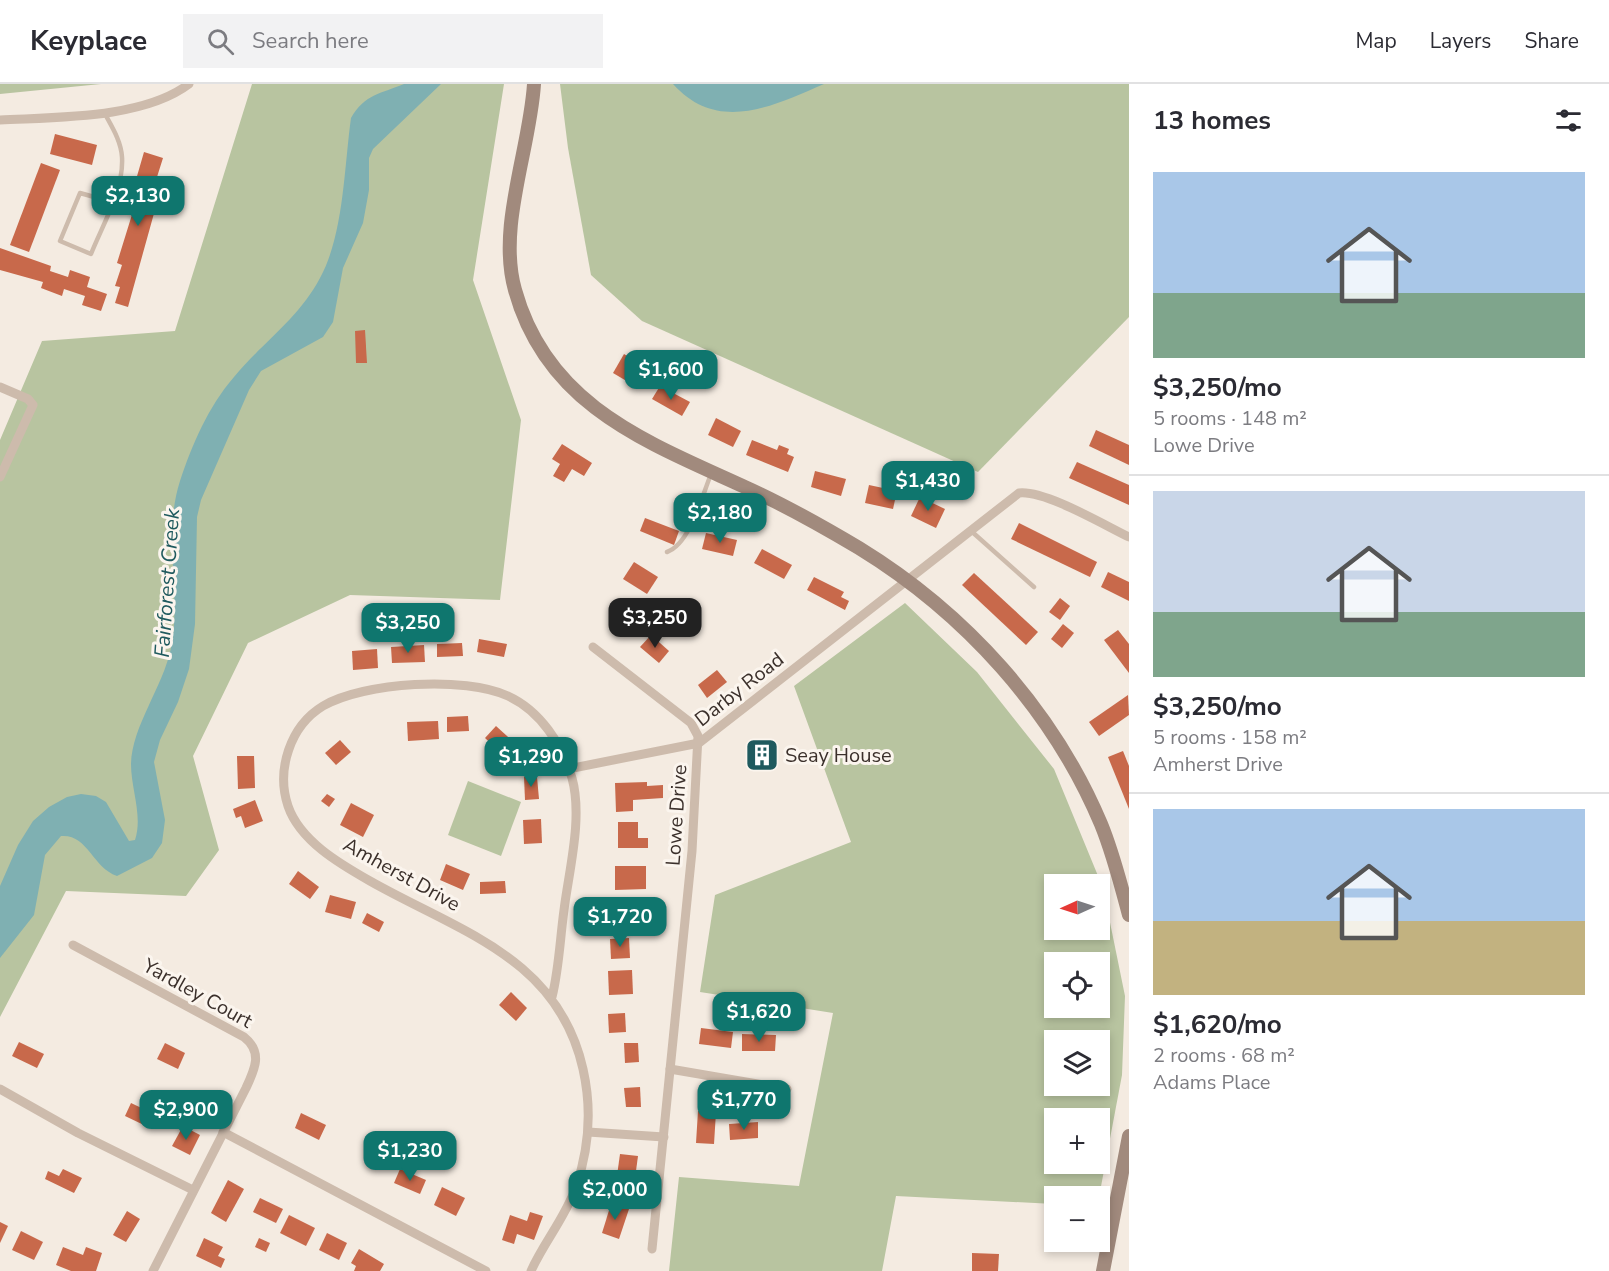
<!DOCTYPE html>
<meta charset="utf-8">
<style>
:root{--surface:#fff;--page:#f2f2f3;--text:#2b2b33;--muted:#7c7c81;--line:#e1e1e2;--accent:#0f766e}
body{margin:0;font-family:"Nunito Sans",sans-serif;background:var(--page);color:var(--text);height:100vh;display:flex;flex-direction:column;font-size:22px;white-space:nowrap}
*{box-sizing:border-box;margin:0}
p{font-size:20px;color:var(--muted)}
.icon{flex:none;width:33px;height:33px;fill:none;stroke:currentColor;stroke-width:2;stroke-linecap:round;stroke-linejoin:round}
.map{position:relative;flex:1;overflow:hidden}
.drawer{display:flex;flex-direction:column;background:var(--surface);width:480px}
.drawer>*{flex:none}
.needle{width:39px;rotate:267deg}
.buttons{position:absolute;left:1044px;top:790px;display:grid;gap:12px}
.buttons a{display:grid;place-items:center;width:66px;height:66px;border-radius:0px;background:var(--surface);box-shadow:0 3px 9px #0003;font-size:30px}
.price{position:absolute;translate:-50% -51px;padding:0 14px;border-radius:12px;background:var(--accent);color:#fff;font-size:20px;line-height:39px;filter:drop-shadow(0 2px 3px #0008)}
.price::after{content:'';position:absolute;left:50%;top:36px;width:18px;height:14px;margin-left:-9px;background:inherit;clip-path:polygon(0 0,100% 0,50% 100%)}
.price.current{background:#222;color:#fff}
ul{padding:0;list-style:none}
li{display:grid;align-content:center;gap:12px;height:318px;padding:0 24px}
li+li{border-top:2px solid var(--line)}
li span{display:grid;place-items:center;height:186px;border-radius:0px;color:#555}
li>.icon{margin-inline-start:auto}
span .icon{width:108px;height:108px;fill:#fffc;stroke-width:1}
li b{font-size:26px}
h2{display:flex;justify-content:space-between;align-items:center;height:72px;padding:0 24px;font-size:26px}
header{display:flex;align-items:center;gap:36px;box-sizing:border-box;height:84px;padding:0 30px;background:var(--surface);border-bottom:2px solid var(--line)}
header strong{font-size:28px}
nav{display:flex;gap:33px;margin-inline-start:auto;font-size:21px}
.search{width:420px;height:54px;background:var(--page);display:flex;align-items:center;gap:15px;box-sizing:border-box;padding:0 21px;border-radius:0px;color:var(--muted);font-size:22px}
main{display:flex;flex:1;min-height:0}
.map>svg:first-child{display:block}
.green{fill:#b8c4a0;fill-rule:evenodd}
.water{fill:#7fb0b2}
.building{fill:#c8694b}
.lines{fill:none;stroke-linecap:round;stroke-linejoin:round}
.lane{stroke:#cdbbac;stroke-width:4.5}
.street{stroke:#cdbbac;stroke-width:9}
.secondary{stroke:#a18a7d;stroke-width:14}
.labels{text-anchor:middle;stroke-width:6;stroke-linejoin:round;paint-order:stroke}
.street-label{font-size:20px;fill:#3b302b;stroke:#fbf5ee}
.poi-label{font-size:20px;fill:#3b302b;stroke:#fbf5ee;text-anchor:start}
.water-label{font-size:21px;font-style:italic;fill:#1f5a5e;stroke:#fbf5ee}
</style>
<header>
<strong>Keyplace</strong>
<div class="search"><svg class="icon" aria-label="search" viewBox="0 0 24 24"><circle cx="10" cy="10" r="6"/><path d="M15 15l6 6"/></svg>Search here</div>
<nav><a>Map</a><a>Layers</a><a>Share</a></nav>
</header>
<main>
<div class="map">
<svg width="1129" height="1187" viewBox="0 0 1129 1187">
<rect width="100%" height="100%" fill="#f4ebe1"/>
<g class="green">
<path d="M0 0H101L0 10Z"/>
<path d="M252 0H504L473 196 521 336 500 516 350 511 248 559 193 672 219 766 186 812 66 807 0 933V356L42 257 175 247Z"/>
<path d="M560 0H1129V233L978 388 642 237 591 191 568 64Z"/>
<path d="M905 519 977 588 1054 685 1103 804 1125 912 1122 991 1099 1113H1054V1120L896 1112 882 1187H669L679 1093 799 1102 833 929 700 908 715 811 851 758 794 602ZM1054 801H1100V846H1054ZM1054 879H1100V924H1054ZM1054 957H1100V1002H1054ZM1054 1035H1100V1080H1054Z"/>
<path d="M468 697 521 718 501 772 448 751Z"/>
</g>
<g class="water">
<path d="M404 0H441L373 65 369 74V106L363 139 343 184 333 238 323 253 261 287 249 306 201 416 197 433 195 540 189 585 178 618 160 656 154 678 165 736 162 759 152 774 117 792C92 783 88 750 61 752L45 771 34 831 0 874V802L18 761 33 737 49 723 67 713 81 710 96 712 106 718 129 757 135 756C143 732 131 705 131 680 132 642 163 603 171 564 182 509 162 453 180 397 192 361 208 323 234 293 262 259 299 234 320 194 344 150 344 84 351 34 365 10 380 10 404 0Z"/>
<path d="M673 0H824C773 22 718 50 673 0Z"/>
</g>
<g class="building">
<path d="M55 50 97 61 92 81 50 70Z"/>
<path d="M144 68 163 74 151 112 158 115 128 223 115 219 120 203 115 202 122 181 117 179 139 108 133 106Z"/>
<path d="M41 79 60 86 29 168 10 161Z"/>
<path d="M0 164 51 182 50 187 68 193 70 186 90 193 87 203 107 210 101 227 82 221 85 212 64 205 62 212 41 204 43 198 0 186Z"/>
<path d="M365 246 367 279H356L355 247Z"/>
<path d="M624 270 646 284 635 302 613 289Z"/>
<path d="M660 302 690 318 682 332 652 315Z"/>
<path d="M716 334 741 347 733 363 708 351Z"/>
<path d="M1096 346 1129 361V381L1089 362Z"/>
<path d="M752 356 777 366 779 361 789 365 787 370 794 373 788 388 746 371Z"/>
<path d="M562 360 592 379 584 392 572 385 564 398 553 392 560 380 552 375Z"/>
<path d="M1077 378 1129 401V421L1069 394Z"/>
<path d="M815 387 846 395 841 412 811 403Z"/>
<path d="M869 401 897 407 893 425 865 419Z"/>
<path d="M920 413 945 425 936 444 911 432Z"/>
<path d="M645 434 679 447 674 461 640 447Z"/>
<path d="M1019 439 1097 478 1090 493 1011 455Z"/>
<path d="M706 449 737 456 733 472 702 465Z"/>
<path d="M762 465 792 481 784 495 754 479Z"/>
<path d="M634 478 658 493 647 510 623 495Z"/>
<path d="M1108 488 1129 498V517L1101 503Z"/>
<path d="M974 489 1038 548 1026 561 962 501Z"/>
<path d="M814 493 844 508 841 513 849 517 845 526 807 506Z"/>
<path d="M1060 514 1070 522 1060 536 1049 528Z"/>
<path d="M1063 540 1074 549 1062 564 1051 555Z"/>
<path d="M1118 546 1129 560V589L1104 556Z"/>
<path d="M651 551 669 567 659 579 640 563Z"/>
<path d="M479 555 507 560 504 573 477 568Z"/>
<path d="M462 559 463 572 437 573V560Z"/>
<path d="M424 561 425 578 392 579 391 563Z"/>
<path d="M377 565 378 584 353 586 352 567Z"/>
<path d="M717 586 727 598 707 614 698 601Z"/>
<path d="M1128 611 1129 631 1099 652 1089 638Z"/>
<path d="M468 632 469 647 447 648V633Z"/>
<path d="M438 637 439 655 408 657 407 638Z"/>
<path d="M496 642 520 664 509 676 485 654Z"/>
<path d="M340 656 351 668 336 681 325 669Z"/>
<path d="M773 664V677L752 678 751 665Z"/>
<path d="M1123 667 1129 682V725L1108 673Z"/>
<path d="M237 672H254L255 704 238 705Z"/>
<path d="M524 693H537L539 715 525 716Z"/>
<path d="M647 698V702L663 701V714L633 716V727L616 728 615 699Z"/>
<path d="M327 710 335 715 329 723 321 717Z"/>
<path d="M255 716 263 737 245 744 241 732 236 734 233 725Z"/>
<path d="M351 719 374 731 363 753 340 741Z"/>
<path d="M541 735 542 759 524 760 523 736Z"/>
<path d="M618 738H638V754H648V764H618Z"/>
<path d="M446 780 470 790 463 806 440 796Z"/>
<path d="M615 782H646V805L615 806Z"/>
<path d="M298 787 319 803 310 815 289 800Z"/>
<path d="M505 797 506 809 480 810V798Z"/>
<path d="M330 811 356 818 351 835 325 828Z"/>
<path d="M367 829 384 838 379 848 362 839Z"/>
<path d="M629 854 630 874 611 875 610 855Z"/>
<path d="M632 886 633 910 609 911 608 887Z"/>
<path d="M511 908 527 924 516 937 499 921Z"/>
<path d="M625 929 626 948 609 949 608 930Z"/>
<path d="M701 944 733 948 731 964 699 960Z"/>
<path d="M742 950 776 951 775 967H742Z"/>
<path d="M19 958 44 970 37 984 12 972Z"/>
<path d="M165 959 185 969 178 985 157 975Z"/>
<path d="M624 959H638L639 978 625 979Z"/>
<path d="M640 1003 641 1023H626L624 1004Z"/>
<path d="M131 1019 152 1029 146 1042 125 1032Z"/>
<path d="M698 1027 716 1028 714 1060 696 1059Z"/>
<path d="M301 1029 326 1041 319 1056 295 1044Z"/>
<path d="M758 1038V1054L730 1056 729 1040Z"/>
<path d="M183 1042 200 1051 190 1071 172 1062Z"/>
<path d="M620 1070 638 1072 633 1109 615 1106Z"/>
<path d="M63 1085 82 1094 74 1109 45 1095 48 1087 59 1092Z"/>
<path d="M400 1085 426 1096 420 1110 394 1099Z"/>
<path d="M228 1096 244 1105 226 1138 211 1129Z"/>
<path d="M442 1103 465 1114 456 1132 434 1121Z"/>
<path d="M260 1114 283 1125 276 1139 253 1128Z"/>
<path d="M611 1120 629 1125 619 1155 602 1149Z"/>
<path d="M127 1127 140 1135 126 1158 113 1151Z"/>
<path d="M530 1128 543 1132 534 1156 517 1150 514 1160 502 1156 510 1131 527 1137Z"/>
<path d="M289 1131 315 1144 306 1162 280 1149Z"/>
<path d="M0 1138 8 1142 0 1159Z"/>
<path d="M21 1147 43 1158 34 1176 12 1166Z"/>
<path d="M327 1149 347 1159 339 1176 319 1166Z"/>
<path d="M204 1154 223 1163 218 1172 225 1175 221 1184 196 1172Z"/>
<path d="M259 1154 270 1159 266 1168 255 1163Z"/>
<path d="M63 1163 83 1171 86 1163 102 1169 96 1187H71L56 1181Z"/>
<path d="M359 1165 384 1180 380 1187H354L356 1182 351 1179Z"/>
<path d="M972 1169 999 1170 998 1187H972Z"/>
</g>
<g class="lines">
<g class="lane">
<path d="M105 30C112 43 121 57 122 73 124 105 103 140 91 170L60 157 80 109 112 118"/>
<path d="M970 446 1034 503"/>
<path d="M667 468C690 460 702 412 711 390"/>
</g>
<g class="street">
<path d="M0 36C56 33 143 35 189 0"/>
<path d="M0 303 28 315 33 321 0 393"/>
<path d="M593 563 691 639 698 652 692 767 652 1165"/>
<path d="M568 685 699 659 1019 409C1045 406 1104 441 1129 453"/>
<path d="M73 861 244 953C263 968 255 985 246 1004L153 1187"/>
<path d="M670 985 787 1005"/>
<path d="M0 1005 78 1049 193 1106"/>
<path d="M223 1048 486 1187"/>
<path d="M588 1048 664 1053"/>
<path d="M531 1187C544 1158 565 1134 576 1103 589 1065 592 1025 583 985 558 873 458 847 370 797 340 780 300 757 288 722 276 686 290 642 323 622 364 598 465 592 508 612 541 627 562 661 572 694 583 734 569 786 564 826 560 855 559 885 552 913"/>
</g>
<g class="secondary">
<path d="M534 0C530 65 497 143 515 206 547 322 647 358 745 403 785 421 822 442 859 464 965 529 1053 626 1101 740 1113 769 1121 801 1129 831"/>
<path d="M1103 1187 1129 1052"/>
</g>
</g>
<defs>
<g id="building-square" transform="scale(1.725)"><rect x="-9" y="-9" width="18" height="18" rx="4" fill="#1f5a5e" stroke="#fbf5ee"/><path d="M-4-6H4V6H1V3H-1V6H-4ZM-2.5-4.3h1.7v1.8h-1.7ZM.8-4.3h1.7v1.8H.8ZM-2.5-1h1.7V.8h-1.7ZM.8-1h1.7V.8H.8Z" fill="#fff"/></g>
</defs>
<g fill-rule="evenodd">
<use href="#building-square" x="762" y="671"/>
</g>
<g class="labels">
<g class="street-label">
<text transform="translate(739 605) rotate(-38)" y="7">Darby Road</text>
<text transform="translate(676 731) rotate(-86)" y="7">Lowe Drive</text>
<text transform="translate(402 790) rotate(29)" y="7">Amherst Drive</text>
<text transform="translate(198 909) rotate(29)" y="7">Yardley Court</text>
</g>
<g class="poi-label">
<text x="785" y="678">Seay House</text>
</g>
<g class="water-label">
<text transform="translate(167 499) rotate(-86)" y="7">Fairforest Creek</text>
</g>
</g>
</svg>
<div class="buttons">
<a><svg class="needle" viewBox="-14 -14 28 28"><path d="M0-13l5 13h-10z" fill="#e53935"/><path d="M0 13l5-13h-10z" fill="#7c7c81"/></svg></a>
<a><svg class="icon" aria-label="locate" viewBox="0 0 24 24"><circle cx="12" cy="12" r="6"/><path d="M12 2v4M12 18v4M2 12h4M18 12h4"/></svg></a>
<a><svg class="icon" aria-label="layers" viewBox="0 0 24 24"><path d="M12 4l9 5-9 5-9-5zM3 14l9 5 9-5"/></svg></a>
<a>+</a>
<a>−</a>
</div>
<b class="price" style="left:138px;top:143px">$2,130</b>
<b class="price" style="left:671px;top:317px">$1,600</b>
<b class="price" style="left:928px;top:428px">$1,430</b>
<b class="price" style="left:720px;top:460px">$2,180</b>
<b class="price current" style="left:655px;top:565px">$3,250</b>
<b class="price" style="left:408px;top:570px">$3,250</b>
<b class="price" style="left:531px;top:704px">$1,290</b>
<b class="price" style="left:620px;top:864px">$1,720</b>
<b class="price" style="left:759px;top:959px">$1,620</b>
<b class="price" style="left:744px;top:1047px">$1,770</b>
<b class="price" style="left:186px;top:1057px">$2,900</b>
<b class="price" style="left:410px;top:1098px">$1,230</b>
<b class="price" style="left:615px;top:1137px">$2,000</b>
</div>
<section class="drawer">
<h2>13 homes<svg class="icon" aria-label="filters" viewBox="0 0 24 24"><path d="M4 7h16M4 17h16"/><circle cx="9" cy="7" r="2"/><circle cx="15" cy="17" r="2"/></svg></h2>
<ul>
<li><span style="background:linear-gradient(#a9c7e8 65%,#7fa58c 0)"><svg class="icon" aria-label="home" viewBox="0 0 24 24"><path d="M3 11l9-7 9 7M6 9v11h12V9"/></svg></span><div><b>$3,250/mo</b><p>5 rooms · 148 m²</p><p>Lowe Drive</p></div></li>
<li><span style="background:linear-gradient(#c9d6e8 65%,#7fa58c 0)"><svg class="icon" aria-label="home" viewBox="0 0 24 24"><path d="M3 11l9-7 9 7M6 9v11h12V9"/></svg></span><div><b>$3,250/mo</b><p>5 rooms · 158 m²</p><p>Amherst Drive</p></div></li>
<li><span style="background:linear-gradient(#a9c7e8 60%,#c2b280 0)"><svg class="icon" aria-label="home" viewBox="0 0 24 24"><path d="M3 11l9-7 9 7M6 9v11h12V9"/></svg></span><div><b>$1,620/mo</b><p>2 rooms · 68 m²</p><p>Adams Place</p></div></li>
</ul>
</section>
</main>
